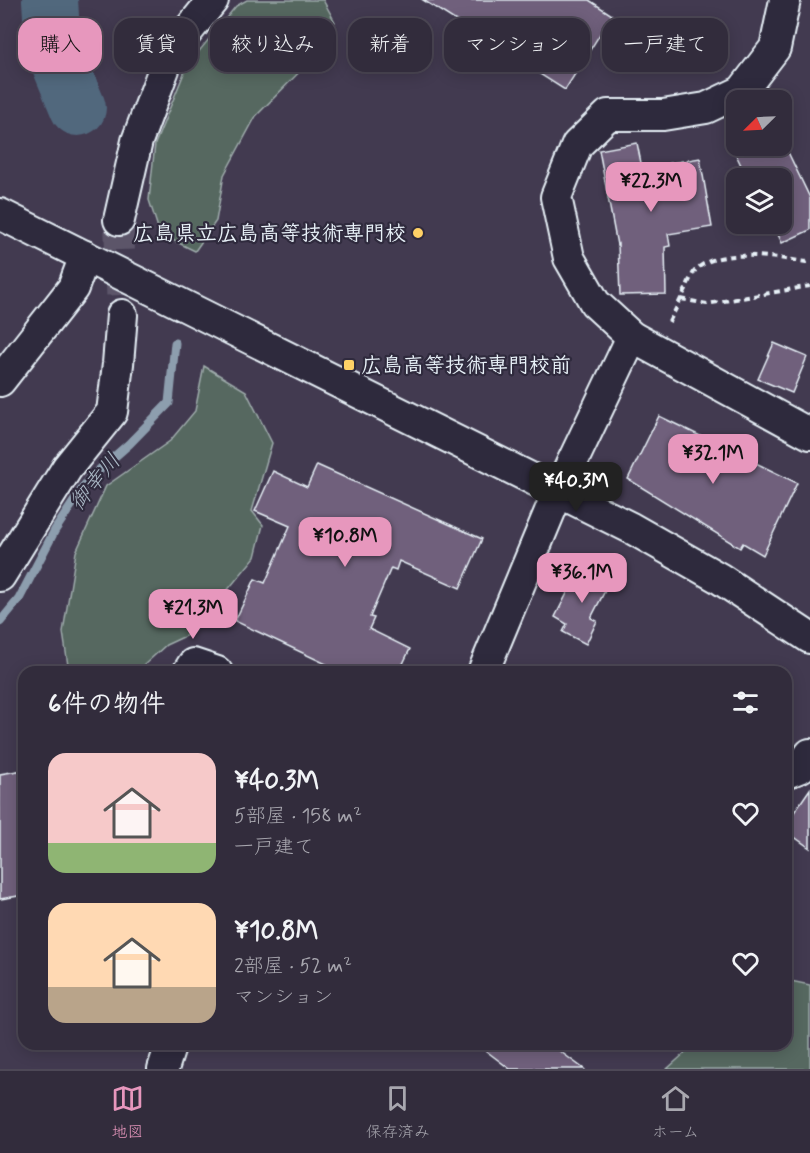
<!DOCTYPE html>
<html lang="ja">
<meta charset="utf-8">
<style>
:root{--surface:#322c3c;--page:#3d3847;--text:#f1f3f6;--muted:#a8a7af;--line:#4d4856;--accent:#e797bd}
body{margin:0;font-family:Mynerve,"Klee One",sans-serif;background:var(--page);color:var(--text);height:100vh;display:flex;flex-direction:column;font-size:22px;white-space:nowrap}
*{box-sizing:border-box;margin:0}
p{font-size:20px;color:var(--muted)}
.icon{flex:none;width:33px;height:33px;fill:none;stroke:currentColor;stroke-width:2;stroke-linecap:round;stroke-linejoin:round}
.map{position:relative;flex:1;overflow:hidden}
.sheet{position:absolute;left:18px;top:666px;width:774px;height:384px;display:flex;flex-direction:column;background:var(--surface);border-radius:18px;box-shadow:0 3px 15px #0003,0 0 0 2px var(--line)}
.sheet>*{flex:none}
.top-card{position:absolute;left:18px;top:18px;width:774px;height:54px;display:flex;gap:12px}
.needle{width:39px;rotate:246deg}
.tools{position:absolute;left:726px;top:90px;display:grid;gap:12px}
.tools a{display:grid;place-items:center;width:66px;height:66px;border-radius:12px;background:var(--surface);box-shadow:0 3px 15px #0003,0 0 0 2px var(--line);font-size:30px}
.price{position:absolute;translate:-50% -51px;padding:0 14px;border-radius:12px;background:var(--accent);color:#111;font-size:20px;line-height:39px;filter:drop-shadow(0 2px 3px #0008)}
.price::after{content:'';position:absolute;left:50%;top:36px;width:18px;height:14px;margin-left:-9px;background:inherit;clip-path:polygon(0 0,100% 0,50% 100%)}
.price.active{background:#222;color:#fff}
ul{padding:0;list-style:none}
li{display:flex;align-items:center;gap:18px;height:150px;padding:0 30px}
li span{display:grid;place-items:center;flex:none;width:168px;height:120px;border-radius:18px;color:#555}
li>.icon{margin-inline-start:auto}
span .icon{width:72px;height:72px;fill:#fffc;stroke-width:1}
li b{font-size:26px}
h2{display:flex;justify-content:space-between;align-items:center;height:72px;padding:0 30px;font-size:26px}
.tag{padding:0 21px;border-radius:18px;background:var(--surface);box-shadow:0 3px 15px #0003,0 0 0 2px var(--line);font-size:21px;line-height:54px}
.tag.active{background:var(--accent);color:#111}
.dock{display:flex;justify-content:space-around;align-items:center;height:84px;border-top:2px solid var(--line);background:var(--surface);font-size:16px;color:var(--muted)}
.dock a{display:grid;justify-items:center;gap:3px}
.dock .active{color:var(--accent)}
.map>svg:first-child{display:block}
.green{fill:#566860;stroke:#9facac;stroke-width:1.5}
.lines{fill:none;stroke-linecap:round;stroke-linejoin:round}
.stream{stroke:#8d9eae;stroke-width:9}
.river{stroke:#51677d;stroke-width:56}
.building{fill:#6f607b;stroke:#e8f1f8;stroke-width:1.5}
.minor-tunnel{stroke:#5b5569;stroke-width:30;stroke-dasharray:30 15;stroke-linecap:butt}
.minor-casing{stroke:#e8f1f8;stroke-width:34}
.path{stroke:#e8f1f8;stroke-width:4;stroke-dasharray:6 4.5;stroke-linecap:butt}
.minor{stroke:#2f2a3d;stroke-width:30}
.poi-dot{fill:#ffd166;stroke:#2f2a3d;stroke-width:2}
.labels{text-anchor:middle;stroke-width:4.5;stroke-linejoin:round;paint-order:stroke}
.poi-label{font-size:21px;font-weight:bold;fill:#e8f1f8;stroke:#2f2a3d;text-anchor:end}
.water-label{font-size:22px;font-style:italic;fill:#acbac7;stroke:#2f2a3d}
</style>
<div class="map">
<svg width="810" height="1069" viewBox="0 0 810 1069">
<rect width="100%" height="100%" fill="#423a50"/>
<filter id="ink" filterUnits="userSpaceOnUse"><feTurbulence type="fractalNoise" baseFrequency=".0167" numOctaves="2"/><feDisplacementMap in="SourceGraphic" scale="12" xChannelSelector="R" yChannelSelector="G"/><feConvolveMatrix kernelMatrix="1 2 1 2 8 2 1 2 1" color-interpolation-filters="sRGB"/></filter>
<g filter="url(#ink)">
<g class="green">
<path d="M247 0H323L335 22 318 53 256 116 224 175 216 221 195 251 160 234 149 200 155 144 187 66 236 6Z"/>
<path d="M204 366 246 391 272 443 252 511 263 525 255 557 192 633 166 645 144 665 143 672H69L63 632 76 552 106 486 170 441 195 411Z"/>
<path d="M786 980 810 985V1069H667L695 1044H786Z"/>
</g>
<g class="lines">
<path class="stream" d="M0 622 19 599 55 530 89 479 129 444 169 403 175 343"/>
<path class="river" d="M50 0 53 48 78 108"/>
</g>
<g class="building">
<path d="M423 0H589L612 15 565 90Z"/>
<path d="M637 143 642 168 700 158 712 227 668 234 670 246 665 247 666 294 620 295 618 244 617 245 599 150Z"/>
<path d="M732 146H785L810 198V230L782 243 773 224H782V178H747Z"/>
<path d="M774 343 807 357 792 393 758 379Z"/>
<path d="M659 416 797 483 763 555 743 543 740 548 628 479Z"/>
<path d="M317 465 482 539 460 588 399 561 396 570 391 568 370 617 374 618 369 629 410 649 399 672H343L235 621 255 579 265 583 290 526 255 511 273 471 307 487Z"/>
<path d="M581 566 610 581 591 618 597 621 586 644 563 632 567 624 555 617Z"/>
<path d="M24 770V895L0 899V774Z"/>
<path d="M810 789V848L786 831V824Z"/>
<path d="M477 1044H550L584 1069H510Z"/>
</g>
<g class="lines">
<path class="minor-tunnel" d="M119 220 122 315"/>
<g class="minor-casing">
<g id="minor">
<path d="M785 0 775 48 742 91 706 108 663 115H608L577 145 556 197 569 258 595 303 632 337 810 434"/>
<path d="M0 214 631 528 719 578 810 638"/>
<path d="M119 220 137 141 170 53 213 0"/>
<path d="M0 381 73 288 85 256"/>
<path d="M0 576 67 468 112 412 118 364 122 315"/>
<path d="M188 672 193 664 217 672"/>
<path d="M483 672 558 492 632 337"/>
<path d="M786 773 801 767 810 754"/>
<path d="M163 1069 171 1044"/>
</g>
</g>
<g class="path">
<path d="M681 299 707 304 810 286"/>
<path d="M669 322C675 311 680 300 686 289 688 283 691 277 694 272 714 246 778 258 806 262L810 260"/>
</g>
<use href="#minor" class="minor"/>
</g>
</g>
<g class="poi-dot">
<circle cx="418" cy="233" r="6"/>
<rect x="343" y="359" width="12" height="12" rx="3"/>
</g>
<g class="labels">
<g class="poi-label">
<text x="406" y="240">広島県立広島高等技術専門校</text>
<text x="361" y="372" text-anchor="start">広島高等技術専門校前</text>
</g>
<g class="water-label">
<text transform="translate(94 481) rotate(-50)" y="8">御幸川</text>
</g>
</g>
</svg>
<div class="tools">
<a><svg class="needle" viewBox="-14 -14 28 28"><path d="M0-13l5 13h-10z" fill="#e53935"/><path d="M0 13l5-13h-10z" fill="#a8a7af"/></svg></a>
<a><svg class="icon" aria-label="layers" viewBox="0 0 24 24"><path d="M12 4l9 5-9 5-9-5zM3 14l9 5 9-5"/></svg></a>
</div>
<b class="price" style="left:651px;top:213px">¥22.3M</b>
<b class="price" style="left:713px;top:485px">¥32.1M</b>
<b class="price active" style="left:576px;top:513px">¥40.3M</b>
<b class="price" style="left:345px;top:568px">¥10.8M</b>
<b class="price" style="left:582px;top:604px">¥36.1M</b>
<b class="price" style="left:193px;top:640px">¥21.3M</b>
<div class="top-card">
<a class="tag active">購入</a>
<a class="tag">賃貸</a>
<a class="tag">絞り込み</a>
<a class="tag">新着</a>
<a class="tag">マンション</a>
<a class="tag">一戸建て</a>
</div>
<section class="sheet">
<h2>6件の物件<svg class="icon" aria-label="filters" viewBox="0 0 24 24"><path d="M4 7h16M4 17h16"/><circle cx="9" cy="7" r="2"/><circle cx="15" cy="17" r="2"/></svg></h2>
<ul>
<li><span style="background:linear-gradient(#f6c9c9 75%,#8fb573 0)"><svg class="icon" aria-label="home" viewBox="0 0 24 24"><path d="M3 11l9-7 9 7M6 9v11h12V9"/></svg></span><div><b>¥40.3M</b><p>5部屋 · 158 m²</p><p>一戸建て</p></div><svg class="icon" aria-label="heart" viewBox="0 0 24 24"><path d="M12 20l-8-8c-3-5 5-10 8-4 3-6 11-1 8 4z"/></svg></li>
<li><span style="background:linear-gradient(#ffd9b3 70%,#b9a48a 0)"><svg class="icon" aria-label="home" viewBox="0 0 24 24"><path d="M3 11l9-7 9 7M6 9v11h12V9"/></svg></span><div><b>¥10.8M</b><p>2部屋 · 52 m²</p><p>マンション</p></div><svg class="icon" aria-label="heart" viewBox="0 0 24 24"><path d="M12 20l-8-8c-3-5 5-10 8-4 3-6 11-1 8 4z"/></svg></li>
</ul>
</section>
</div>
<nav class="dock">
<a class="active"><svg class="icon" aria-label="map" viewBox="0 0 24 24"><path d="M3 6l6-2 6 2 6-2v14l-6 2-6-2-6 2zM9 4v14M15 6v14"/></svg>地図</a>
<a><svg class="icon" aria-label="saved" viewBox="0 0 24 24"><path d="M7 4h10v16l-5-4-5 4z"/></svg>保存済み</a>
<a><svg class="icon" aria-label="home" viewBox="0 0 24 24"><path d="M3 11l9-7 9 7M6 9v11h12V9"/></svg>ホーム</a>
</nav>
